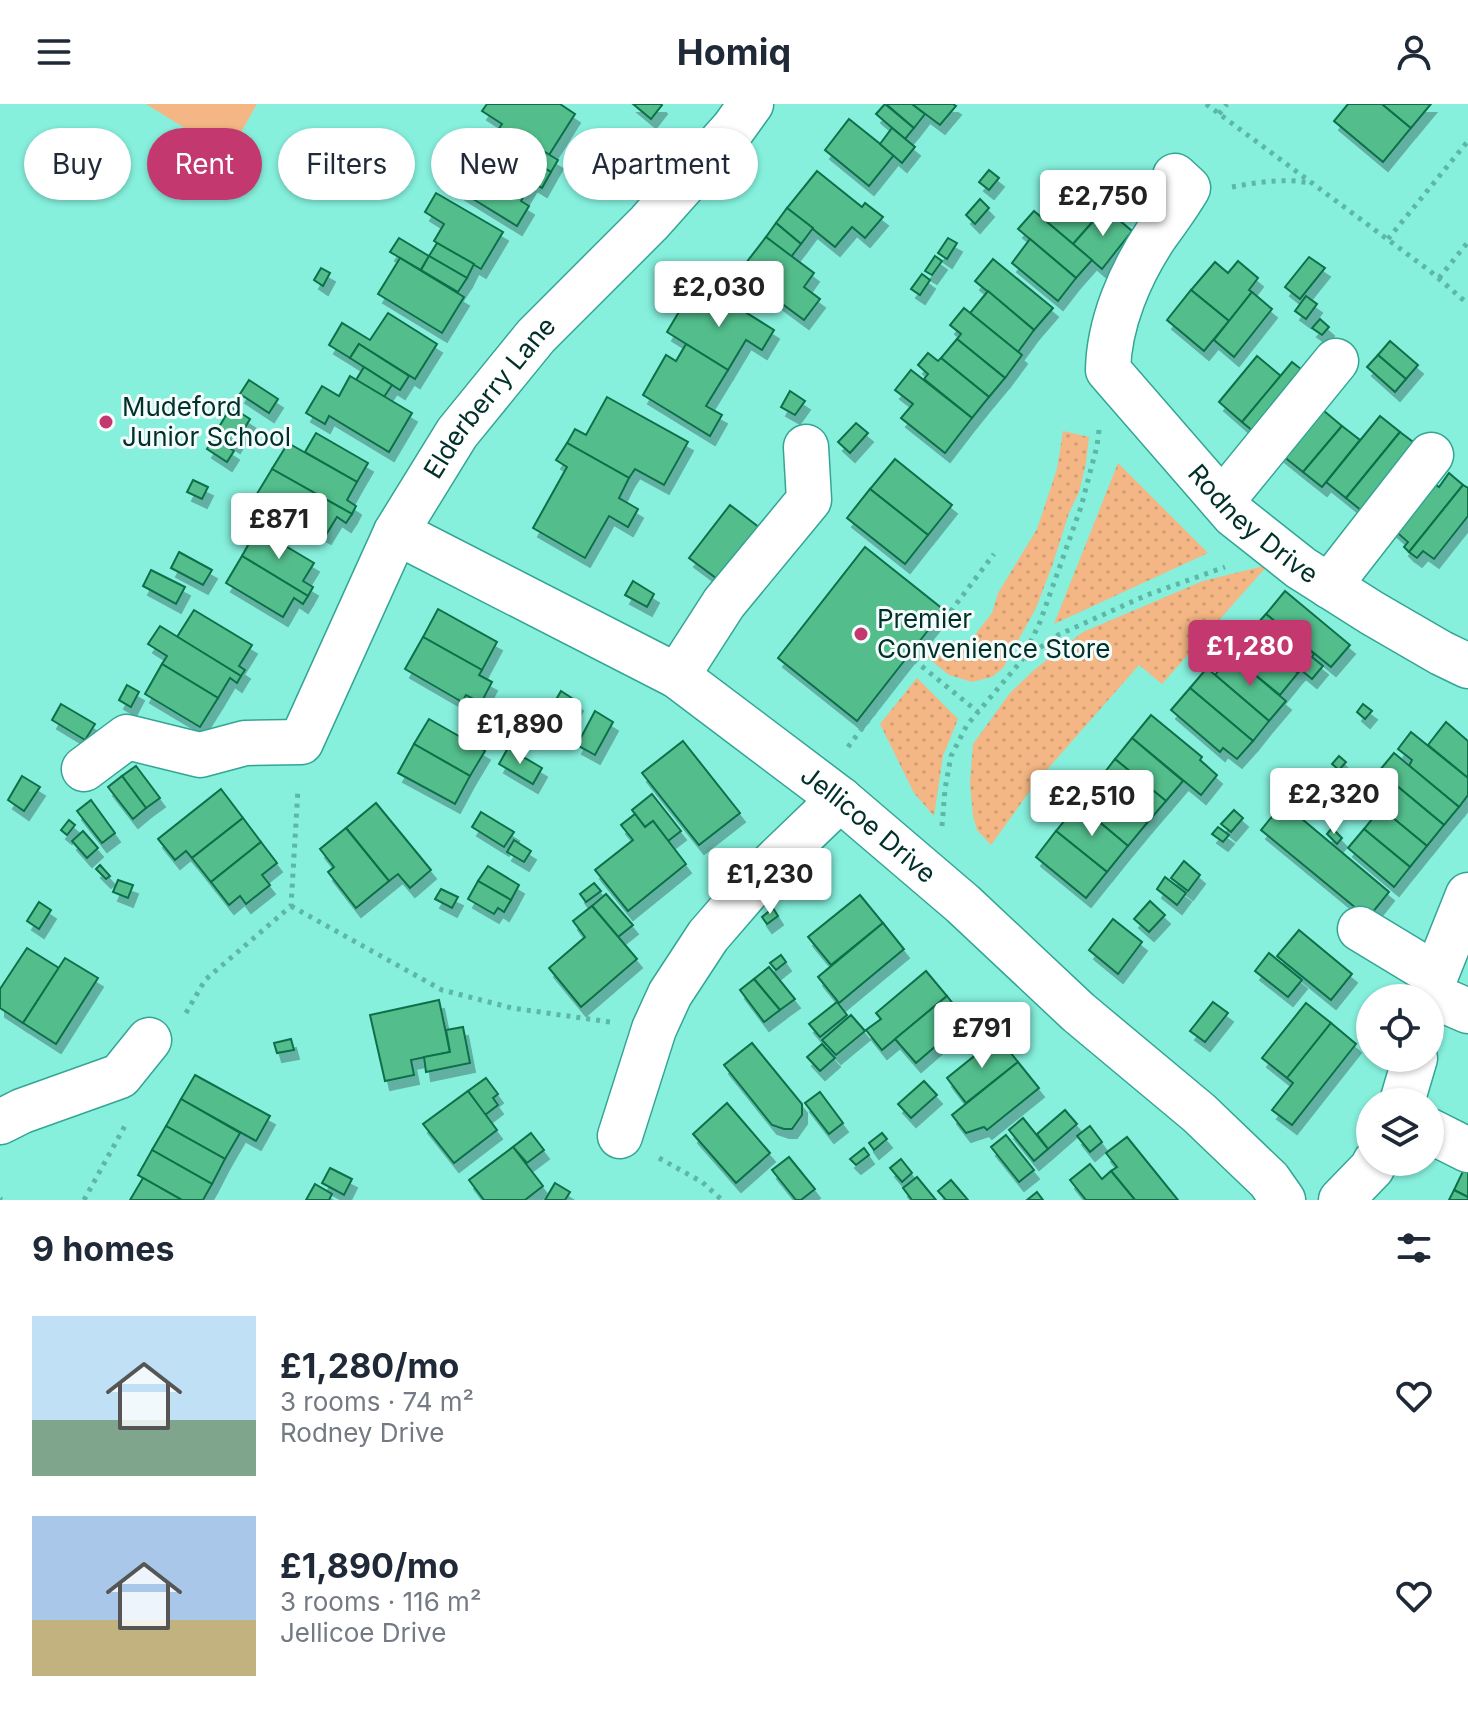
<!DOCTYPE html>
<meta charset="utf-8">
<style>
:root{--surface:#fff;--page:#f6f6f7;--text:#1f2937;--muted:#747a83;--accent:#c3386f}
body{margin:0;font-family:Inter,sans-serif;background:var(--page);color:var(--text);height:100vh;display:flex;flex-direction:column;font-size:30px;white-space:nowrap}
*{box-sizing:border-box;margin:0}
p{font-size:26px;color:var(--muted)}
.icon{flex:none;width:44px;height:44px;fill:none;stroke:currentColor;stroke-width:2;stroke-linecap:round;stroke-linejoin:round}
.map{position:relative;height:1096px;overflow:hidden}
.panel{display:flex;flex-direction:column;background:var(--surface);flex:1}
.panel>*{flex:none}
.guide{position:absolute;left:24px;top:24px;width:800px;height:72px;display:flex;gap:16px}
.controls{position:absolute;left:1356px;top:880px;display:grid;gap:16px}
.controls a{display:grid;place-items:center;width:88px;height:88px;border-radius:50%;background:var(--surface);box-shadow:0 2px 6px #0004;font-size:40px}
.price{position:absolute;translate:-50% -68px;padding:0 18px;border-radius:8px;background:#fff;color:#222;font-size:26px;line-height:52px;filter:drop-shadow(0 2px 4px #0008)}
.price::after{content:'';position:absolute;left:50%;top:48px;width:24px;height:18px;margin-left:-12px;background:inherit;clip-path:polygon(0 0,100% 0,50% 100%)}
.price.on{background:var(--accent);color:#fff}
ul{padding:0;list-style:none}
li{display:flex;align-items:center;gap:24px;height:200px;padding:0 32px}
li span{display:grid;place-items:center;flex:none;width:224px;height:160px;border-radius:0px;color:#555}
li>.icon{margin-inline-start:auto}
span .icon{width:96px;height:96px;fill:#fffc;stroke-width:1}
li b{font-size:34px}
h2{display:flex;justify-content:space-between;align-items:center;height:96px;padding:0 32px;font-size:34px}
.pill{padding:0 28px;border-radius:36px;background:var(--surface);box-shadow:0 2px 6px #0004;font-size:28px;line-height:72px}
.pill.on{background:var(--accent);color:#fff}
header{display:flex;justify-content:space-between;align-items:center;height:104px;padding:0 32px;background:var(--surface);font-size:36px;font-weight:700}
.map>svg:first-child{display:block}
.grass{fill:url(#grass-dots)}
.park{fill:#f3b684}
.building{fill:#52be8c;stroke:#0e6f4a;stroke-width:2;filter:url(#shadow)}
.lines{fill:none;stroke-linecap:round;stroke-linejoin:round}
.minor-casing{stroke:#34a594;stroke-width:47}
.path{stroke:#5eb6a7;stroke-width:5;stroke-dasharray:4 6;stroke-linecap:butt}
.minor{stroke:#fff;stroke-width:44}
.poi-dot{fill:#c3386f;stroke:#f4fdfb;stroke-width:3}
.labels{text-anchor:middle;stroke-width:6;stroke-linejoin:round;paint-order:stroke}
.street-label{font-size:26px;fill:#003029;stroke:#f4fdfb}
.poi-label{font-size:26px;fill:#003029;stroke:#f4fdfb;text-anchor:start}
</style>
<header><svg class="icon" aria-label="menu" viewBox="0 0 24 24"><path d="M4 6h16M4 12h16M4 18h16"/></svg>Homiq<svg class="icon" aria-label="person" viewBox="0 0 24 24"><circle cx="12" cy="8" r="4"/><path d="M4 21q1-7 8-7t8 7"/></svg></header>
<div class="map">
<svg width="1468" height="1096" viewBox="0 0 1468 1096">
<defs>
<pattern id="grass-dots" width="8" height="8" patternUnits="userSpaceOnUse" patternTransform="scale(2)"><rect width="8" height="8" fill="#f3b684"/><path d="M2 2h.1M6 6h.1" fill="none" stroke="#cf9d72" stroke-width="1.8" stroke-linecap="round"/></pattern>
<filter id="shadow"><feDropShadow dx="5" dy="9" stdDeviation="0" flood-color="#0004"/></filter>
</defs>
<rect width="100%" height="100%" fill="#86f0dd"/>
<g class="grass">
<path d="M1063 327 1089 333 1086 359 1079 388 1069 409 1052 462 1036 504 1003 564 992 573 972 578 949 571 927 553 971 536 992 509 998 489 1037 425 1057 365Z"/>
<path d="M1118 359 1208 449 1054 520Z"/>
<path d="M1268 461 1162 580 1139 561 1037 677 991 741 977 726 973 712 970 679 973 640 1010 589 1034 566 1083 528 1203 477Z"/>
<path d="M917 574 958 615 943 652 934 712 914 689 880 620Z"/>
</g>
<path class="park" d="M146 0H257L228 51Z"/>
<g class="building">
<path d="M487 0H560L575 10 549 51 527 37 519 49 494 32 502 20 482 7Z"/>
<path d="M633 0H661L662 1 651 15Z"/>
<path d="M885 0 914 24 905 35 876 10Z"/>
<path d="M886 0H912L925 10 914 24Z"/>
<path d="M912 0H953L956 2 940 21Z"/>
<path d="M1348 0H1382L1411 24 1383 58 1334 17Z"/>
<path d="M1382 0H1431L1411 24Z"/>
<path d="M849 15 894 51 869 82 825 46Z"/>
<path d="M892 24 915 43 902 59 880 40Z"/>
<path d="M527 37 558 56 551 68 519 49Z"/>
<path d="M483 49 532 78 521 97 529 102 517 122 460 87Z"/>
<path d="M519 49 551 68 542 84 511 65Z"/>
<path d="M989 66 999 74 989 86 979 78Z"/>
<path d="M817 67 862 103 865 99 883 113 865 134 852 123 835 143 787 104Z"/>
<path d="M1078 81 1105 104 1073 140 1047 118Z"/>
<path d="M436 89 503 128 481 165 434 137 444 120 425 108Z"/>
<path d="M980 95 989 104 975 120 966 111Z"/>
<path d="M787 104 813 124 801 140 776 119Z"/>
<path d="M1105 104 1132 127 1102 165 1073 140Z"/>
<path d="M1034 107 1092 156 1076 174 1018 125Z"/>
<path d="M776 119 801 140 791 153 766 133Z"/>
<path d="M766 133 814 169 804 183 820 195 804 216 739 168Z"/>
<path d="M399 134 429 152 421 166 390 148Z"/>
<path d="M948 134 957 139 947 155 938 149Z"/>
<path d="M1030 135 1076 174 1058 197 1012 159Z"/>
<path d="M437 139 474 160 467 174 429 152Z"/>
<path d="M429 152 467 174 458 188 421 166Z"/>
<path d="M935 152 942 157 932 171 925 167Z"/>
<path d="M1309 153 1325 164 1300 195 1285 183Z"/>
<path d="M400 154 464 193 442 229 378 190Z"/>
<path d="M993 155 1053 204 1034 226 975 177Z"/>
<path d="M1238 157 1258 174 1249 186 1252 188 1229 217 1191 186 1215 158 1228 169Z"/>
<path d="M321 164 330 169 323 182 314 176Z"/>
<path d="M922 170 930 176 920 191 911 185Z"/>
<path d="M707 184 774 226 762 246 746 236 728 266 667 228 683 201 693 206Z"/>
<path d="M1191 186 1229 217 1204 247 1167 216Z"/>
<path d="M988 187 1034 226 1018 248 970 209Z"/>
<path d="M1252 188 1272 205 1234 253 1214 236Z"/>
<path d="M1306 192 1317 200 1306 215 1295 207Z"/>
<path d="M964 204 1022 251 1005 274 957 235 961 230 950 221Z"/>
<path d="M388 209 437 240 415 275 359 240 350 254 329 241 342 219 370 236Z"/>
<path d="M1320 215 1329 223 1322 231 1312 224Z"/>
<path d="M957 235 1005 274 989 293 941 254Z"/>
<path d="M1390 237 1418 261 1406 275 1378 251Z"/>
<path d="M359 240 409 272 400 286 350 254Z"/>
<path d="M686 240 728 266 706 302 722 311 710 332 643 291 666 251 676 257Z"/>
<path d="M928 249 938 257 941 254 989 293 972 314 924 275 928 270 918 261Z"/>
<path d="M1378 251 1406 275 1395 288 1367 263Z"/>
<path d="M1257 252 1281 272 1242 318 1219 298Z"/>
<path d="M1292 258 1311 273 1272 343 1242 318Z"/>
<path d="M364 263 392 281 384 293 356 276Z"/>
<path d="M911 266 972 314 945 349 901 314 913 300 895 286Z"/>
<path d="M350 272 412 309 389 348 329 312 325 320 306 309 322 282 339 292Z"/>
<path d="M249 276 278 295 269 309 240 290Z"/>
<path d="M790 287 805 297 795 311 781 303Z"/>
<path d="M607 293 688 338 664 381 635 365 629 374 567 339 575 325 586 331Z"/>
<path d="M1311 296 1342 322 1303 368 1272 343Z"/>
<path d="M231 303 250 315 235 340 216 328Z"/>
<path d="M1380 312 1400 328 1346 394 1326 378Z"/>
<path d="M856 319 868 329 850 349 838 338Z"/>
<path d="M1342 322 1360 336 1322 383 1303 368Z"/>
<path d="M1400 328 1421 344 1368 412 1346 394Z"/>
<path d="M316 329 368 359 357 378 305 348Z"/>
<path d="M214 334 234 347 227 358 207 345Z"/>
<path d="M288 339 357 378 347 396 356 402 352 410 272 365Z"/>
<path d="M567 339 629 374 619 394 638 405 628 423 609 412 585 454 533 424 567 363 556 356Z"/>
<path d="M895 355 952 401 928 431 870 385Z"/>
<path d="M272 365 352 410 346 419 337 413 326 431 255 393Z"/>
<path d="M1449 369 1463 381 1409 448 1404 443 1408 438 1384 417 1422 371 1439 383Z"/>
<path d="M193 376 208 383 202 395 187 388Z"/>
<path d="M1463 381 1468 384V412L1434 455 1423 447 1417 454 1409 448Z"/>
<path d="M870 385 928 431 905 460 847 414Z"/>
<path d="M730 401 760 424 720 477 689 454Z"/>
<path d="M257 425 314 459 303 477 313 483 308 492 242 452Z"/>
<path d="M865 443 944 506 857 617 778 554Z"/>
<path d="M179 448 212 466 203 481 171 464Z"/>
<path d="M242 452 308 492 303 500 294 494 283 513 226 479Z"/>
<path d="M151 466 185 483 176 500 143 482Z"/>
<path d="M633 477 654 490 647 503 625 491Z"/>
<path d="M1285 487 1350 541 1331 563 1266 510Z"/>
<path d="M438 505 497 538 482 566 423 533Z"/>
<path d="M194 506 252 541 239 562 245 566 241 572 177 533Z"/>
<path d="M1266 510 1314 550 1312 553 1323 562 1312 575 1301 566 1298 569 1249 529Z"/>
<path d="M160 522 241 572 237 579 230 574 218 594 162 560 167 552 148 540Z"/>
<path d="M1249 529 1298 569 1280 591 1231 551Z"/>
<path d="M423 533 482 566 479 571 492 578 481 599 466 591 462 598 405 565Z"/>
<path d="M1231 551 1286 597 1269 617 1215 571Z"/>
<path d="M162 560 218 594 200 623 145 590Z"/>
<path d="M1207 564 1269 617 1253 637 1190 584Z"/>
<path d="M127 581 139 588 131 603 119 596Z"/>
<path d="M1190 584 1253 637 1237 655 1223 644 1220 648 1171 606Z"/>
<path d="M561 587 578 598 560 631 542 620Z"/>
<path d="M61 600 95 620 85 636 52 616Z"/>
<path d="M1363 600 1372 607 1365 615 1357 608Z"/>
<path d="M483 604 517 625 507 641 473 619Z"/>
<path d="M595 607 613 618 595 651 577 641Z"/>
<path d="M1151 611 1202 653 1200 656 1217 671 1201 691 1132 634Z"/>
<path d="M429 615 485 647 470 672 414 640Z"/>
<path d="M1446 618 1468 637V674L1428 641Z"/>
<path d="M1411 628 1468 674V691L1459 703 1409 662 1412 656 1398 645Z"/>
<path d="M1132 634 1183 677 1166 697 1115 655Z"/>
<path d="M683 637 740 709 699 741 642 669Z"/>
<path d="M414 640 470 672 455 700 398 669Z"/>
<path d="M508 644 542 664 533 680 499 660Z"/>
<path d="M1394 649 1459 703 1444 721 1379 667Z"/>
<path d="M1339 652 1346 658 1339 666 1332 660Z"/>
<path d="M1115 655 1166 697 1147 719 1098 677Z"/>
<path d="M136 662 160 694 146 704 122 672Z"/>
<path d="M1379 667 1444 721 1427 742 1361 688Z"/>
<path d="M22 672 40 683 24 707 8 696Z"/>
<path d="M122 672 146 704 133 715 108 683Z"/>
<path d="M1098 677 1147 719 1128 742 1078 700Z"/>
<path d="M221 685 243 714 192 754 186 747 175 756 158 735Z"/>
<path d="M652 690 681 727 668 737 653 717 645 723 632 706Z"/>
<path d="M91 696 115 729 102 739 77 707Z"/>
<path d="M376 699 431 766 410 784 398 770 389 777 346 724Z"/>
<path d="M1283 699 1389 788 1368 814 1261 726Z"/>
<path d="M1078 700 1128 742 1107 768 1056 727Z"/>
<path d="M1381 704 1427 742 1410 763 1364 725Z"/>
<path d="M1234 706 1243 714 1231 728 1221 720Z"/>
<path d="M481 708 514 728 504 743 472 723Z"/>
<path d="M635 710 645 723 653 717 686 760 628 807 595 766 633 736 621 721Z"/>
<path d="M243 714 261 738 211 778 192 754Z"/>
<path d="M69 716 75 721 67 731 61 726Z"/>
<path d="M1218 723 1229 731 1223 738 1212 730Z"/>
<path d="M346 724 389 777 356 804 328 768 334 763 320 745Z"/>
<path d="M1332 724 1342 734 1337 740 1327 730Z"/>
<path d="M1364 725 1410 763 1394 783 1348 744Z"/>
<path d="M83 727 98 744 87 754 72 737Z"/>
<path d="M1056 727 1107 768 1086 794 1036 753Z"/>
<path d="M514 736 531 747 524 758 507 748Z"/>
<path d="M261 738 277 759 262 771 270 781 246 800 240 792 229 801 211 778Z"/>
<path d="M1184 757 1200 771 1188 787 1171 774Z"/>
<path d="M100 761 110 772 106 775 96 765Z"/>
<path d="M488 762 519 781 511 796 478 777Z"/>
<path d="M1165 773 1186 789 1177 801 1157 785Z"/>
<path d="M118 776 133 781 128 794 113 788Z"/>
<path d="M478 777 511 796 504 808 498 804 494 810 468 795Z"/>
<path d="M594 779 601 787 586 798 580 790Z"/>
<path d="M441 785 458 793 452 804 435 795Z"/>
<path d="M606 790 633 821 618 833 592 802Z"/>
<path d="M860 791 883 819 831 861 808 833Z"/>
<path d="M1150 797 1165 811 1149 828 1134 815Z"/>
<path d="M39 798 51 806 39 825 27 817Z"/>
<path d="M592 802 637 855 581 903 549 864 585 833 573 817Z"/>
<path d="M773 804 778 812 767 820 762 813Z"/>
<path d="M1113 815 1142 838 1118 870 1089 846Z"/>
<path d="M883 819 904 845 839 899 818 873Z"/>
<path d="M1299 826 1352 870 1331 896 1277 852Z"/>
<path d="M27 844 59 864 23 919 0 904V885Z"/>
<path d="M1269 849 1302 876 1288 893 1255 867Z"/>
<path d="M781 851 786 858 776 866 770 859Z"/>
<path d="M65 854 98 874 56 940 23 919Z"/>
<path d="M769 863 795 895 780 906 754 875Z"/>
<path d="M926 867 947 892 882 946 866 926 881 915 876 909Z"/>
<path d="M754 875 780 906 764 918 740 886Z"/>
<path d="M947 892 966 916 916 959 895 935Z"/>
<path d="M439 896 450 948 411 956 414 971 385 977 370 911Z"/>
<path d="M837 898 847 911 820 933 809 920Z"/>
<path d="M1213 898 1228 909 1205 938 1190 927Z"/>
<path d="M1306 899 1331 919 1287 974 1262 954Z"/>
<path d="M851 911 865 927 836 951 822 936Z"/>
<path d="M1331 919 1356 940 1292 1021 1272 1006 1293 979 1287 974Z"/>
<path d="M463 923 470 959 426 968 424 953 450 948 446 926Z"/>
<path d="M998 933 1018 958 966 999 947 974Z"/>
<path d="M291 935 294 946 277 949 274 939Z"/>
<path d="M752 939 802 1000V1011L792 1025H784L772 1021 724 961Z"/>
<path d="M822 940 835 954 820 967 807 953Z"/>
<path d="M1018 958 1039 984 987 1026 984 1023 966 1029 952 1011Z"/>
<path d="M195 971 270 1012 256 1037 181 995Z"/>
<path d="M486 974 498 990 493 994 498 1001 485 1011 468 987Z"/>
<path d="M924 977 937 991 911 1014 898 1000Z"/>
<path d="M468 987 497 1026 454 1059 423 1020Z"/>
<path d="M820 988 843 1019 829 1030 805 999Z"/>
<path d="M181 995 240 1029 225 1055 166 1022Z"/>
<path d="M727 999 770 1049 736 1079 693 1030Z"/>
<path d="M1065 1006 1077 1020 1048 1045 1037 1030Z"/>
<path d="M1023 1014 1048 1045 1034 1057 1009 1026Z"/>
<path d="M166 1022 225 1055 212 1080 152 1046Z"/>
<path d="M1090 1022 1102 1038 1090 1048 1077 1032Z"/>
<path d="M531 1029 544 1046 527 1059 513 1043Z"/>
<path d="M882 1029 887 1035 874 1046 869 1039Z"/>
<path d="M1006 1031 1034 1066 1019 1078 991 1043Z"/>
<path d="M1127 1033 1178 1096H1135L1111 1067 1117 1063 1106 1049Z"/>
<path d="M513 1043 543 1082 525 1096H484L469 1076Z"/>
<path d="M864 1044 869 1051 856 1061 850 1055Z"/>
<path d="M152 1046 212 1080 203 1096H182L138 1071Z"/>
<path d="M789 1053 815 1085 801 1096H796L772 1066Z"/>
<path d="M901 1055 912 1069 902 1078 890 1064Z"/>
<path d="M1468 1057V1093L1454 1086Z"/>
<path d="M1090 1060 1102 1075 1111 1067 1135 1096H1086L1070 1076Z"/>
<path d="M330 1064 352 1075 344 1091 322 1079Z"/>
<path d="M917 1073 936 1096H912L903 1084Z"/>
<path d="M143 1074 182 1096H130Z"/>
<path d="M951 1076 968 1096H946L938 1087Z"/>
<path d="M555 1079 570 1088 565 1096H545Z"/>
<path d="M315 1080 332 1090 329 1096H306Z"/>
<path d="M1454 1086 1468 1093V1096H1449Z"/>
<path d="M1037 1088 1043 1096H1027Z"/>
</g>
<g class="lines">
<g class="minor-casing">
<g id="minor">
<path id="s1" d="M1175 72 1188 84C1178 101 1167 116 1156 131 1130 170 1109 219 1108 266L1234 411 1301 464 1372 509 1441 549 1468 562"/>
<path d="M1222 397 1336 257"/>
<path id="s2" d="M396 428 677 572 840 695 963 800 1078 908 1199 1009 1269 1076 1283 1096"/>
<path d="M1329 482 1431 351"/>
<path d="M677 572 724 499 809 396 806 343"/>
<path id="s3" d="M84 665 127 633 200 651 245 639 301 638 396 428 457 329 536 232 649 119 733 25 751 0"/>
<path d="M1360 825 1436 871"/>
<path d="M1431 891 1468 907"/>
<path d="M1430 896 1436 871 1468 791"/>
<path d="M1402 998 1415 954"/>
<path d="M0 1018 22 1007 120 972 149 936"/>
<path d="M1430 1027 1468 1046"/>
<path d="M620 1032 654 925 670 890 708 832 759 773 840 695"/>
<path d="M1341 1096 1372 1064 1375 1058"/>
</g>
</g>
<g class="path">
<path d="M1206 0 1430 167 1468 200"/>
<path d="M1219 10 1227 0"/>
<path d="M1232 83C1258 78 1284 74 1310 79"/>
<path d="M1388 135 1468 37"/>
<path d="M1439 174 1468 138"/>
<path d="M1024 555 1058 531 1147 491 1225 463"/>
<path d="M914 556 978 608"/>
<path d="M848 643 994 450"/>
<path d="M942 722 945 685 951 652 967 621 1022 556 1040 518 1081 403 1097 342 1099 326"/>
<path d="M291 802 442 886 512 904 610 918"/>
<path d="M186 909 205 876 291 802 298 685"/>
<path d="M659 1054 702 1078 722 1096"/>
<path d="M0 1095 2 1096"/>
<path d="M84 1096 127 1018"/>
</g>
<use href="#minor" class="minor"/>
</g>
<g class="poi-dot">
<circle cx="106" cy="318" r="8"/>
<circle cx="861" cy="530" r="8"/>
</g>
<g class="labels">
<g class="street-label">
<text dy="9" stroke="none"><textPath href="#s3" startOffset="626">Elderberry Lane</textPath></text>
<text dy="9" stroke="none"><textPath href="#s1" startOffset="432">Rodney Drive</textPath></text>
<text dy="9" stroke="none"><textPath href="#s2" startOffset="558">Jellicoe Drive</textPath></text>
</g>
<g class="poi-label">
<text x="122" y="312">Mudeford<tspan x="122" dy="30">Junior School</tspan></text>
<text x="877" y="524">Premier<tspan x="877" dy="30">Convenience Store</tspan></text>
</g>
</g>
</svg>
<div class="controls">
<a><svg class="icon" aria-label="locate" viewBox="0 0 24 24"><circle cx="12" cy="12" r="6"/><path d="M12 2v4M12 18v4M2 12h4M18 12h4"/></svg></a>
<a><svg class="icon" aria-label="layers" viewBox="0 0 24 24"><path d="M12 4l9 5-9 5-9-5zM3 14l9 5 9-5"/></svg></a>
</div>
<b class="price" style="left:1103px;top:134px">£2,750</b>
<b class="price" style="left:719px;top:225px">£2,030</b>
<b class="price" style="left:279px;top:457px">£871</b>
<b class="price on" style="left:1250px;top:584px">£1,280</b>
<b class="price" style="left:520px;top:662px">£1,890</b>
<b class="price" style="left:1334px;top:732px">£2,320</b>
<b class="price" style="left:1092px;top:734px">£2,510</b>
<b class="price" style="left:770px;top:812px">£1,230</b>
<b class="price" style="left:982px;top:966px">£791</b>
<div class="guide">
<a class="pill">Buy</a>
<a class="pill on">Rent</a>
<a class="pill">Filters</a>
<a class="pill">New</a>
<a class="pill">Apartment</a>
</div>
</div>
<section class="panel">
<h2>9 homes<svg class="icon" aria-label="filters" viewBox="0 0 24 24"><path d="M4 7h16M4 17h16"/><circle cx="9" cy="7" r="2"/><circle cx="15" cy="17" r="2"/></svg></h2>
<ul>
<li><span style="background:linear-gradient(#bfe0f5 65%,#7fa58c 0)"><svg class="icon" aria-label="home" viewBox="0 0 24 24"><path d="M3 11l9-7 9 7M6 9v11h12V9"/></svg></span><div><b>£1,280/mo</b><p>3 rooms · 74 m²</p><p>Rodney Drive</p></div><svg class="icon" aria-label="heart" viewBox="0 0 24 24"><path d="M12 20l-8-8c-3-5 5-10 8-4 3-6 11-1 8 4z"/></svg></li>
<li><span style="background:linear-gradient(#a9c7e8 65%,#c2b280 0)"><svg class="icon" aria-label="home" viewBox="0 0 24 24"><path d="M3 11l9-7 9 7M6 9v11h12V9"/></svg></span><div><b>£1,890/mo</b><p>3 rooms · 116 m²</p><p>Jellicoe Drive</p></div><svg class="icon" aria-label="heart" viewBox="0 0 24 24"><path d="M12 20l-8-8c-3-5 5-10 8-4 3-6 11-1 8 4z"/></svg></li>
</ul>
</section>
